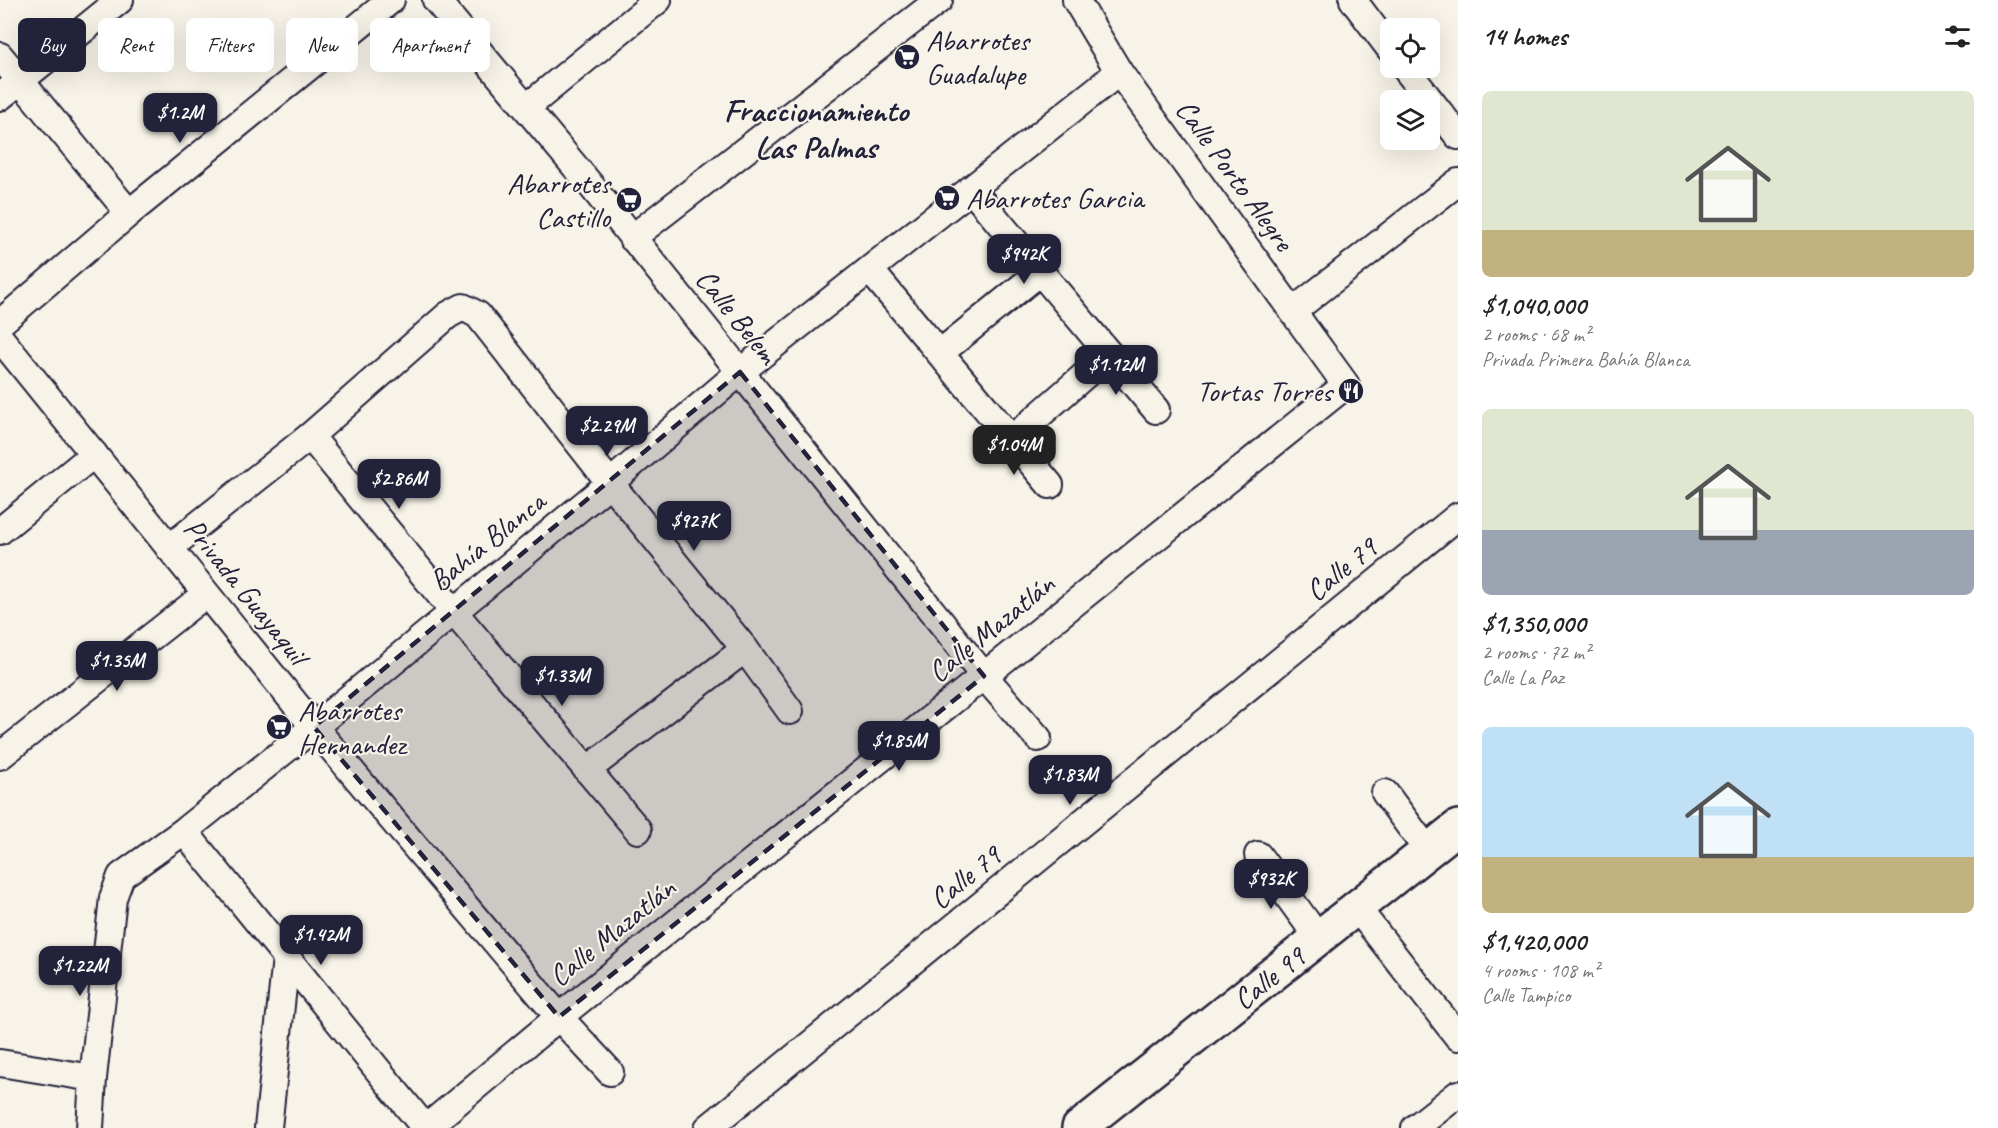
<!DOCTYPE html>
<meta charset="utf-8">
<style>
:root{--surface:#fff;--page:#f6f6f6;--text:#222;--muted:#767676;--accent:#22223b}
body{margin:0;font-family:Caveat,sans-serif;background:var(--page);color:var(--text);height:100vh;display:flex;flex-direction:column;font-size:22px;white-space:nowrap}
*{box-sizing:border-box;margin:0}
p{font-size:20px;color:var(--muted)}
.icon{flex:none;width:33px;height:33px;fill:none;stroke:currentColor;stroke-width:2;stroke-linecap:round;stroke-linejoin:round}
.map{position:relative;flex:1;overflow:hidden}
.sheet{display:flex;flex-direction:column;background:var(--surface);width:540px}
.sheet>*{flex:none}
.hud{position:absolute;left:18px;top:18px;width:570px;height:54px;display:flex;gap:12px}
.tools{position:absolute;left:1380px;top:18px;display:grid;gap:12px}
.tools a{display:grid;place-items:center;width:60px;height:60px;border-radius:9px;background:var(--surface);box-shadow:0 6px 24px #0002;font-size:30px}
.price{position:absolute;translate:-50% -51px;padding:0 14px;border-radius:12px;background:var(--accent);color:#fff;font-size:20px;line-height:39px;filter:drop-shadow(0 2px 3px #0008)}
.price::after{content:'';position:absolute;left:50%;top:36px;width:18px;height:14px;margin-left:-9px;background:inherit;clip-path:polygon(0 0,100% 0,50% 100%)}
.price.current{background:#222;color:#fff}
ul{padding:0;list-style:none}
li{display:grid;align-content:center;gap:12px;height:318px;padding:0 24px}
li span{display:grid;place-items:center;height:186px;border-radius:9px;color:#555}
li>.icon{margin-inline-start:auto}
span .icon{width:108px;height:108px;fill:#fffc;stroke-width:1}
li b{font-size:26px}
h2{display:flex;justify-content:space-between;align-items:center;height:72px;padding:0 24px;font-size:26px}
.tag{padding:0 21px;border-radius:9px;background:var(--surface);box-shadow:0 6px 24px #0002;font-size:21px;line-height:54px}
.tag.current{background:var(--accent);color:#fff}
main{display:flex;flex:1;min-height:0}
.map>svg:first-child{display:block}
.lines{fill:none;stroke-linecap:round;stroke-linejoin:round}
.street-casing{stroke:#22223b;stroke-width:30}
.secondary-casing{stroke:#22223b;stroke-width:38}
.street{stroke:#f7f3e8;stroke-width:26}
.secondary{stroke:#f7f3e8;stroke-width:33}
.marked{fill:#22223b;fill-opacity:0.2;stroke:#22223b;stroke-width:4.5;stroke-dasharray:12 8;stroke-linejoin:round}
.labels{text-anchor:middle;stroke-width:4.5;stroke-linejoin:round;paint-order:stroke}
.poi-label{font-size:30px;fill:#22223b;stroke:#f7f3e8;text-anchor:start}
.street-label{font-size:30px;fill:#22223b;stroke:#f7f3e8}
.neighbourhood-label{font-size:32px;font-weight:bold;fill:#22223b;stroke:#f7f3e8}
</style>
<main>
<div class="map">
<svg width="1458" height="1128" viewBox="0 0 1458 1128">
<rect width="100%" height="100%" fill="#f7f3e8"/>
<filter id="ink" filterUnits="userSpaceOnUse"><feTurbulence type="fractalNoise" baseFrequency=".0167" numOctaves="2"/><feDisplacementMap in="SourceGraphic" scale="12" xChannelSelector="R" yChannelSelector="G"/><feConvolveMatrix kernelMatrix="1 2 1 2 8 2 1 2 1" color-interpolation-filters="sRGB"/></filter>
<g filter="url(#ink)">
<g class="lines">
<g class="street-casing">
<g id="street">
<path d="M436 0 593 188 984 676 1038 738"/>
<path d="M1353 0 1390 49"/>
<path d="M0 56 129 213"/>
<path d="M1405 68 1458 136"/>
<path d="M0 97 120 0"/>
<path d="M527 107 658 0"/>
<path d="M971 189 1156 410"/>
<path d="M632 238 939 0"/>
<path d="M870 270 1050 485"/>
<path d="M1293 311 1458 182"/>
<path d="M0 323 129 213 391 0"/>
<path d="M0 338 314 727 559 1017 610 1072"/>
<path d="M940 353 1040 272"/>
<path d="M310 436 454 612 638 830"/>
<path d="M1012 439 1109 354"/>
<path d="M0 531 94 454"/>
<path d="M169 548 310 436 448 315 463 307 478 315 610 483 745 649 790 711"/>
<path d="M0 756 206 594"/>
<path d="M587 770 745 649"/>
<path d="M1385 793 1428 851"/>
<path d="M184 831 425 1128"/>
<path d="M1258 855 1319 939"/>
<path d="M1357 908 1458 1037"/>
<path d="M0 1063 93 1078"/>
<path d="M90 1128 93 1078 113 898 121 876 184 831 314 727 610 483 740 372 1119 72"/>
<path d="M268 1128 286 958"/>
<path d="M426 1128 559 1017 1346 385 1119 72 1076 0"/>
<path d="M708 1128 1458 516"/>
<path d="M1415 1128 1458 1094"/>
</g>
</g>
<g class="secondary-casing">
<path id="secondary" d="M1079 1128 1458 827"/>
</g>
<use href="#street" class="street"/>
<use href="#secondary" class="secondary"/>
</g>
</g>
<path class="marked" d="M740 372 984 676 559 1017 314 727Z"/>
<defs>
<g id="supermarket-disc" transform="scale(1.35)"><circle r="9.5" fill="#22223b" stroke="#f7f3e8"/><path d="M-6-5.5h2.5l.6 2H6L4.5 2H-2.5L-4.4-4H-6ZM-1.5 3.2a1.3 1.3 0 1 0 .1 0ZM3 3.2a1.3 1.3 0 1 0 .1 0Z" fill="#fff"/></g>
<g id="restaurant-disc" transform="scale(1.35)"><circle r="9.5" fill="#22223b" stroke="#f7f3e8"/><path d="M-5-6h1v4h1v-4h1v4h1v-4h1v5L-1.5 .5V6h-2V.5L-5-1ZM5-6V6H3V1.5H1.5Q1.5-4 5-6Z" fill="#fff"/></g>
</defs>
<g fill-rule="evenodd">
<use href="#supermarket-disc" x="907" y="57"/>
<use href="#supermarket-disc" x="947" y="198"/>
<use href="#supermarket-disc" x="629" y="200"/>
<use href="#restaurant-disc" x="1351" y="391"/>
<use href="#supermarket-disc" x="279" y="727"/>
</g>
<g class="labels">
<g class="poi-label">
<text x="926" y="50">Abarrotes<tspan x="926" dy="34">Guadalupe</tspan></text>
<text x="610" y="193" text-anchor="end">Abarrotes<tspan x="610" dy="34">Castillo</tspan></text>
<text x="966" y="208">Abarrotes Garcia</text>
<text x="1332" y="401" text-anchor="end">Tortas Torres</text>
<text x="298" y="720">Abarrotes<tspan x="298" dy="34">Hernandez</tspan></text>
</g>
<g class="street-label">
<text transform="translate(1235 175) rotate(54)" y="10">Calle Porto Alegre</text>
<text transform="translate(737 316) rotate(51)" y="10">Calle Belem</text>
<text transform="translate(487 541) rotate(-39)" y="10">Bahía Blanca</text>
<text transform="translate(1341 569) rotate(-39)" y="10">Calle 79</text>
<text transform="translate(246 591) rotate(51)" y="10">Privada Guayaquil</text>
<text transform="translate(991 628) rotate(-39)" y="10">Calle Mazatlán</text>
<text transform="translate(965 877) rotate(-39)" y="10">Calle 79</text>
<text transform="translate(612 932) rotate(-39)" y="10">Calle Mazatlán</text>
<text transform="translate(1269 978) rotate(-38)" y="10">Calle 99</text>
</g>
<g class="neighbourhood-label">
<text x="816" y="121">Fraccionamiento<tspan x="816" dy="37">Las Palmas</tspan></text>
</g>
</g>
</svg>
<div class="tools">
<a><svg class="icon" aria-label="locate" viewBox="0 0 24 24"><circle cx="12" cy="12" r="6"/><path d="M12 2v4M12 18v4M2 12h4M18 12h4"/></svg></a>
<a><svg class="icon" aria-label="layers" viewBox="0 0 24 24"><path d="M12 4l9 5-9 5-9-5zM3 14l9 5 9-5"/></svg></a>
</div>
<b class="price" style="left:180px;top:144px">$1.2M</b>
<b class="price" style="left:1024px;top:285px">$942K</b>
<b class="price" style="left:1116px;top:396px">$1.12M</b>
<b class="price" style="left:607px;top:457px">$2.29M</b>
<b class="price current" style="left:1014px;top:476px">$1.04M</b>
<b class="price" style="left:399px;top:510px">$2.86M</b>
<b class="price" style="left:694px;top:552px">$927K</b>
<b class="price" style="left:117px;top:692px">$1.35M</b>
<b class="price" style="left:562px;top:707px">$1.33M</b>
<b class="price" style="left:899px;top:772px">$1.85M</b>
<b class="price" style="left:1070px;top:806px">$1.83M</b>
<b class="price" style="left:1271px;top:910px">$932K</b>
<b class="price" style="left:321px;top:966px">$1.42M</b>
<b class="price" style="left:80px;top:997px">$1.22M</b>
<div class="hud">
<a class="tag current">Buy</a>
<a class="tag">Rent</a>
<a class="tag">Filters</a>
<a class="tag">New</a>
<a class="tag">Apartment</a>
</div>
</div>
<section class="sheet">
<h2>14 homes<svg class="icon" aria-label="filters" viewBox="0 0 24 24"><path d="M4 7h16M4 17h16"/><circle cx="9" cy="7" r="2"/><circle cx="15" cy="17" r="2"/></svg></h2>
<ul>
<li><span style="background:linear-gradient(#dfe7d0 75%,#c2b280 0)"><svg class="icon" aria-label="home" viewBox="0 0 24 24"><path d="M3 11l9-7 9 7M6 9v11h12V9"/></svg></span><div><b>$1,040,000</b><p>2 rooms · 68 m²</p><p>Privada Primera Bahía Blanca</p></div></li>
<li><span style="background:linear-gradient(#dfe7d0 65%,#9aa5b1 0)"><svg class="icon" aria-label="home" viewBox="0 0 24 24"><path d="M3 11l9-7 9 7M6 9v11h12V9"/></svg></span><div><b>$1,350,000</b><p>2 rooms · 72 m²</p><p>Calle La Paz</p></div></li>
<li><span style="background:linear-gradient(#bfe0f5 70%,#c2b280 0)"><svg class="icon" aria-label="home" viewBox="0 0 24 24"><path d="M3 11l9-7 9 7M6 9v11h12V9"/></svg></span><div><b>$1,420,000</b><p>4 rooms · 108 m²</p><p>Calle Tampico</p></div></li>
</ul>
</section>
</main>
